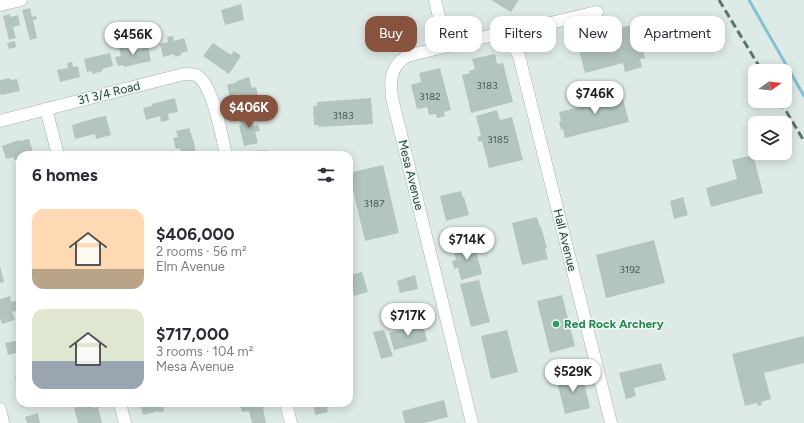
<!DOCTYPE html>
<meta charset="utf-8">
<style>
:root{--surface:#fff;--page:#f2f2f3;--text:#2b2b33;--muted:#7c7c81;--accent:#87533f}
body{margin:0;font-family:Figtree,sans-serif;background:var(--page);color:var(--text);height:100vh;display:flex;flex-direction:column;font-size:15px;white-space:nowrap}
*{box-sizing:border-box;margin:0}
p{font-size:13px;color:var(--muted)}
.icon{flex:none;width:22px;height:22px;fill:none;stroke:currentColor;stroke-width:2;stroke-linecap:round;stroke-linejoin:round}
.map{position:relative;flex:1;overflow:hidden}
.details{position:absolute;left:16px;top:151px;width:337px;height:256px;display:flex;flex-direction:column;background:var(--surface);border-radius:12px;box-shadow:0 2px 10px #0003}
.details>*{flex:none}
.hud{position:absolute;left:365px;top:16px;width:379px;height:36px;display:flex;gap:8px}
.needle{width:26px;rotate:76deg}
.tools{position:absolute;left:748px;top:64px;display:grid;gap:8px}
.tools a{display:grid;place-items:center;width:44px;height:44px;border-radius:8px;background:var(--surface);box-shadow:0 2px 10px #0003;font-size:20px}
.price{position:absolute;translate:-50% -34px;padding:0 9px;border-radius:14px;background:#fff;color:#222;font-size:13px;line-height:26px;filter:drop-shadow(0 1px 2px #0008)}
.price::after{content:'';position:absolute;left:50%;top:24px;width:12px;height:9px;margin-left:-6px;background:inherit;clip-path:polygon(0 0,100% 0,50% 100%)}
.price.on{background:var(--accent);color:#fff}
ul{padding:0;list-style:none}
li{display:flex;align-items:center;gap:12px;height:100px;padding:0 16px}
li span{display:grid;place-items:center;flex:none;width:112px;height:80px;border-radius:12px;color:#555}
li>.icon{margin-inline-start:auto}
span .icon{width:48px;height:48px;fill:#fffc;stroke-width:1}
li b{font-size:17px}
h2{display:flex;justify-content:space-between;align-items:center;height:48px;padding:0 16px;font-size:17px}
.pill{padding:0 14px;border-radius:12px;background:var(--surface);box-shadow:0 2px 10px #0003;font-size:14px;line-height:36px}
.pill.on{background:var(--accent);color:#fff}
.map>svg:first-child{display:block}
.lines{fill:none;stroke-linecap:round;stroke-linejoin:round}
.stream{stroke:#83c1d3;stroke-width:3}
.building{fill:#b3c5bf}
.minor-casing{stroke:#a1b2ad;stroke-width:13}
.minor{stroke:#fff;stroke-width:12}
.rail{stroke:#597771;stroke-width:3;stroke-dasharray:8 4;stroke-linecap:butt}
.leisure-dot{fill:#2e9e5b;stroke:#eef7f3;stroke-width:1.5}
.labels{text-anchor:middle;stroke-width:3;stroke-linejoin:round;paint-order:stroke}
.number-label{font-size:10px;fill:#445e58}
.street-label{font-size:12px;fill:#1f3b35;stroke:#eef7f3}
.leisure-label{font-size:12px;font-weight:bold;fill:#27864d;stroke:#eef7f3;text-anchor:start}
</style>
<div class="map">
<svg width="804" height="423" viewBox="0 0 804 423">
<rect width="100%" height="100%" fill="#deeae6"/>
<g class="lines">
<path class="stream" d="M749 0 804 96"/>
</g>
<g class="building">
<path d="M491 0H519L511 12Z"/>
<path d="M241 4 244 20 225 25 221 10Z"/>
<path d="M30 8 32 17 36 16 37 19 33 20 37 38 30 40 22 10Z"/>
<path d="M10 14V17L18 15 20 25 13 27 16 38 9 40 3 16Z"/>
<path d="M636 24 645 58 640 59 642 67 625 72 623 63 585 73 576 38Z"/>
<path d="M393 28 397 33 388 40 384 36Z"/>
<path d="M173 36 174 41 184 38 188 51 181 53V55L175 57 174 54 163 57 160 44 168 42 167 37Z"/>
<path d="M15 41 16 47 9 49 7 43Z"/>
<path d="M213 43 231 55 234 51 241 56 229 74 203 56Z"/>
<path d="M135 44 137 50 148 47 151 61 124 67 123 65 118 66 115 57 121 56 119 48Z"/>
<path d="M110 53 113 66 102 69 103 71 92 74V71L87 72 84 59Z"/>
<path d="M495 54 497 64 503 63 513 102 471 113 462 75 470 73 469 71 475 69 472 59Z"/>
<path d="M72 62 73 67 78 66 80 77 60 82 57 70 68 68 67 63Z"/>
<path d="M440 68 451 110 444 112 445 116 437 118 436 114 429 115 427 107 417 109 411 85 421 82 419 73Z"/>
<path d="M249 77 252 88 256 87 258 95 255 96 256 101 242 104 239 94 230 97 227 85 237 82V81Z"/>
<path d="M10 78 11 80 17 79 20 91 2 95 0 94V80Z"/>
<path d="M620 88 629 122 565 138 563 129 561 130 559 122 561 121 559 112 601 102 599 94Z"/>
<path d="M175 98 178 112 168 114 169 120 161 122 160 116 146 120 143 108 152 106V104Z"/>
<path d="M371 98 373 124 319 127 318 125H314L313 106H317V102Z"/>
<path d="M497 110 500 120 512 117 523 160 489 168 482 141 479 142 477 137 481 136 476 116Z"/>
<path d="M256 111 257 119 252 120 254 126 258 124 260 131 255 132 258 143 244 146 239 125H241L239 116Z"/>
<path d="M106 116 111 135 96 139 95 134 75 139 72 125 99 117Z"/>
<path d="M189 128 194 142 196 155H182L180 148 176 149 173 138 178 137 176 131Z"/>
<path d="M29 139 33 152 20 155V159L14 160V157L6 159 2 146 19 140V141Z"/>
<path d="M261 150V151L266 150 267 155H247L246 154Z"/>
<path d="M753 155 763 193 711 207 706 188 737 179 732 160Z"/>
<path d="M383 165 399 233 365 241 349 173Z"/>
<path d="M461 191 463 198 464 197 469 215 446 221 440 196Z"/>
<path d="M683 197 688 215 674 219 670 201Z"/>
<path d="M537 217 540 227H541L547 248 545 249 548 259 522 265 512 223Z"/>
<path d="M654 240 665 283 606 298 596 255Z"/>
<path d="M474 243 482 274 461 280 458 268 454 269 452 261 456 260 453 248Z"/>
<path d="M0 266 4 282 0 283Z"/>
<path d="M362 272 368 292 354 296 349 275Z"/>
<path d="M415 275 418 289 400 293 397 281Z"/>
<path d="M479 280 490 322 471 327 460 284Z"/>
<path d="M562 295 575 346 550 353 537 301Z"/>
<path d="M10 296 11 302 19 300 20 310 12 312 15 320 2 324 0 318V299Z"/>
<path d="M423 324 427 341 394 350 389 333Z"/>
<path d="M384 330 393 356 381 359 373 332Z"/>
<path d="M507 330 518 372 491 379 481 336Z"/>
<path d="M804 336V363L764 373 771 399 761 402 762 405 758 406 757 403 745 406 732 354Z"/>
<path d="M20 340V362L19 363 16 353 8 355 5 343Z"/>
<path d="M661 363 666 380 634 388 636 396 626 399 619 373Z"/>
<path d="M565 374 566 378 582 374 590 408 565 414 556 378 557 377Z"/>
<path d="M20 376V395H19L15 377Z"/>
<path d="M444 400 448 417 424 423H405L402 411Z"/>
<path d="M21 403H37V404L22 407Z"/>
<path d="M92 403 93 408 98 407 102 423H78L74 408Z"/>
<path d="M140 403 157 404 162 403 164 411 159 413V411L143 415Z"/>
<path d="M247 403H262L266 423H252L249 411 242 412 240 406Z"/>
<path d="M313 403H326L328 412 315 415Z"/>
<path d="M38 413 40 423H27L25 417Z"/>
</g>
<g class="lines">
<g class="minor-casing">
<g id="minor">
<path d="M435 0 446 46"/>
<path d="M0 5 21 0"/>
<path d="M508 40 521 30 597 12"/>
<path d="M46 109 58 155"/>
<path d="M0 121 184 74C188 74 193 74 196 75 213 83 222 137 226 155"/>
<path d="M120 403 125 423"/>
<path d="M286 403 291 423"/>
<path d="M0 409 3 423"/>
<path d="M472 423 392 98C390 79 390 67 407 56L489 36C508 38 510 39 519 56L611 423"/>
</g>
</g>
<use href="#minor" class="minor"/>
<g class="rail">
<path d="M719 0 762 71"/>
<path d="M780 101 804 141"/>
</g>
</g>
<circle class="leisure-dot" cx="556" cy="324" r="4"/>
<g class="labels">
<g class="number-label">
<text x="487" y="89">3183</text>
<text x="430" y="100">3182</text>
<text x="343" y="119">3183</text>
<text x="498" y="143">3185</text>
<text x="374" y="207">3187</text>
<text x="630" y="273">3192</text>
</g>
<g class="street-label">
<text transform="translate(109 93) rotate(-14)" y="4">31 3/4 Road</text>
<text transform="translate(411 175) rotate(76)" y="4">Mesa Avenue</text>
<text transform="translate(565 240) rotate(76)" y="4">Hall Avenue</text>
</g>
<g class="leisure-label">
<text x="564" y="328">Red Rock Archery</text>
</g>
</g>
</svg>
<div class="tools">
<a><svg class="needle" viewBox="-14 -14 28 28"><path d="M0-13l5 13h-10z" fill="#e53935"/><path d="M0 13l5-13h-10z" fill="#7c7c81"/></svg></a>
<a><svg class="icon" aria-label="layers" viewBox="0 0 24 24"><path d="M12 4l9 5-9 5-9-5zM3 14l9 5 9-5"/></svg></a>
</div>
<b class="price" style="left:133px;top:56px">$456K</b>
<b class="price" style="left:595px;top:115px">$746K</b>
<b class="price on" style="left:249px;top:129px">$406K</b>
<b class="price" style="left:467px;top:261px">$714K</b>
<b class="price" style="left:408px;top:337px">$717K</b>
<b class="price" style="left:573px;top:393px">$529K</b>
<div class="hud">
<a class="pill on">Buy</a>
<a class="pill">Rent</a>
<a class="pill">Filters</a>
<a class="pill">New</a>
<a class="pill">Apartment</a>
</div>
<section class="details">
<h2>6 homes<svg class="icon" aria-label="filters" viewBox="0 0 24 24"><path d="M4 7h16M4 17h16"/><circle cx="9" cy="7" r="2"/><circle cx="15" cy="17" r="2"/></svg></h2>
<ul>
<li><span style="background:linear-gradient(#ffd9b3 75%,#b9a48a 0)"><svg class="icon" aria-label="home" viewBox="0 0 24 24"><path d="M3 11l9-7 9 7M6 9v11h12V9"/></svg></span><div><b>$406,000</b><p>2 rooms · 56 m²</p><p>Elm Avenue</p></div></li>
<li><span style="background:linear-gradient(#dfe7d0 65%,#9aa5b1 0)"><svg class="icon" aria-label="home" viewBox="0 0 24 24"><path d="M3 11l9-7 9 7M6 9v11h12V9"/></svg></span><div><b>$717,000</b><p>3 rooms · 104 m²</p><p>Mesa Avenue</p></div></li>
</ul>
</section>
</div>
